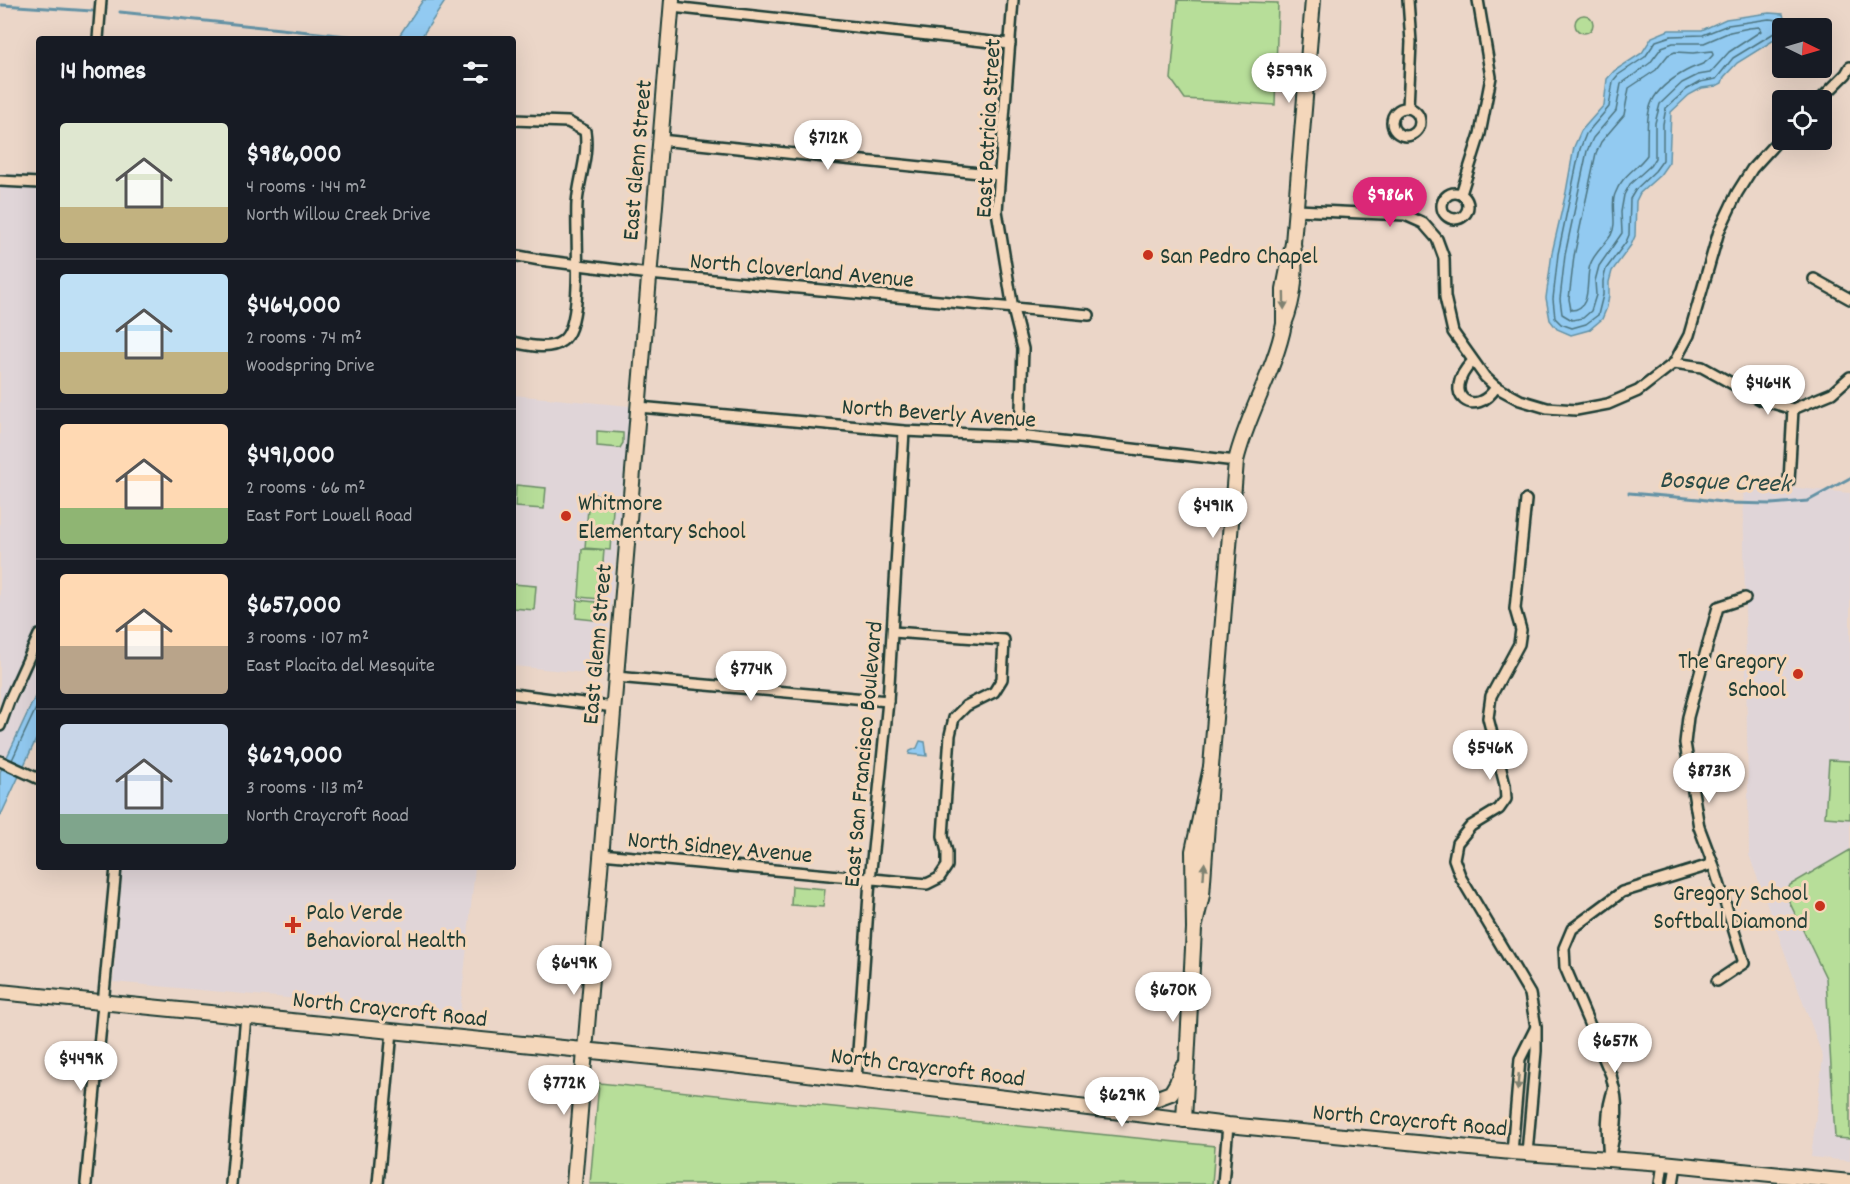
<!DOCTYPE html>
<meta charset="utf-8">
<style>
:root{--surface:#171b24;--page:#20242c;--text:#f1f3f6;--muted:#9ea1a6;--line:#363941;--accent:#db2777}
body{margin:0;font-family:Dekko,sans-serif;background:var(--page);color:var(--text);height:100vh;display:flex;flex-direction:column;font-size:22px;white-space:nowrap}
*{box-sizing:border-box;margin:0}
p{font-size:20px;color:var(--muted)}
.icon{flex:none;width:33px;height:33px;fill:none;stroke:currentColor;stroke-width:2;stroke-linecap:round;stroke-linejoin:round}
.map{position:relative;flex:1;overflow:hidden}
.details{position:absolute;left:36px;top:36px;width:480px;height:834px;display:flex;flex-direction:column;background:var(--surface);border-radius:6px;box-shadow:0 6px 24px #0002}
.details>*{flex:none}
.needle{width:39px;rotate:95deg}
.fabs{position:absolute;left:1772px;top:18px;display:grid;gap:12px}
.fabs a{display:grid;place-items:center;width:60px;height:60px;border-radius:6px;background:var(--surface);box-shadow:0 6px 24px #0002;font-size:30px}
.price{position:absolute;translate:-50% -51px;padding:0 14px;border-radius:21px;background:#fff;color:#222;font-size:20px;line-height:39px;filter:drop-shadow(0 2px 3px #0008)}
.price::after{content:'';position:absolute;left:50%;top:36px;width:18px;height:14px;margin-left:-9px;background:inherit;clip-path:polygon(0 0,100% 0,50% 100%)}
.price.current{background:var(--accent);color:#fff}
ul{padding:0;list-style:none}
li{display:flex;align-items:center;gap:18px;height:150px;padding:0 24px}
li+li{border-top:2px solid var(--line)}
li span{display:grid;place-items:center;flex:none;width:168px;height:120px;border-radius:6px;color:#555}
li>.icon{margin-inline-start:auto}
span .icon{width:72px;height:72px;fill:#fffc;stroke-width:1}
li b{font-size:26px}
h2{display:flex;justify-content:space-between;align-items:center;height:72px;padding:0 24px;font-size:26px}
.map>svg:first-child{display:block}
.built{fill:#e0d5d8}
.green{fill:#b7de99;stroke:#6b8e66;stroke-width:1.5}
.water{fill:#92caf1;stroke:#6492a5;stroke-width:1.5}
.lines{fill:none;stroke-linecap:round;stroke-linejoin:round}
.shore{stroke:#4d7580;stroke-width:1.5}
.stream{stroke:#6492a5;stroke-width:3}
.street-casing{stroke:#1f3d34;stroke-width:14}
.secondary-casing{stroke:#1f3d34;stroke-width:18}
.street{stroke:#f4d7bb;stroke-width:9}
.secondary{stroke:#f4d7bb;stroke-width:14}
.oneway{fill:#7f8271}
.poi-dot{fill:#c8321e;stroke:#f4d7bb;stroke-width:2}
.labels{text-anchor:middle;stroke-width:6;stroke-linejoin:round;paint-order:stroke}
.street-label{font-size:24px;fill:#1f3d34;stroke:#f4d7bb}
.poi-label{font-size:24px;fill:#1f3d34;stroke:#f4d7bb;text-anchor:start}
.water-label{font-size:26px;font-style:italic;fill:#2a4b47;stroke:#f4d7bb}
</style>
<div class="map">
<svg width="1850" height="1184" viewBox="0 0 1850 1184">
<rect width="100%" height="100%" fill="#ebd6c8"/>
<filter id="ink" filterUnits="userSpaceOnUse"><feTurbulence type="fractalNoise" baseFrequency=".0167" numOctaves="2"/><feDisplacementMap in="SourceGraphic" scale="12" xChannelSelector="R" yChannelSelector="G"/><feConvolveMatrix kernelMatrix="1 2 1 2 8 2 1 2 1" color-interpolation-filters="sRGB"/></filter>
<g filter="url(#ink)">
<g class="built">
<path d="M0 173 39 176V684L0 772Z"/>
<path d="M513 395 630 406 605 675 513 666Z"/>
<path d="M1743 483 1850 493V1161L1811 1157 1823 1057 1749 855Z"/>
<path d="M123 867H475L460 1014 113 982Z"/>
</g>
<g class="green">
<path d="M1178 0 1278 3 1275 105 1185 99 1171 79Z"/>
<circle cx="1584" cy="24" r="9"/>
<path d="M597 431 623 433V443L620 448 597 446Z"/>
<path d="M516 485 546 488 544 509 515 507Z"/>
<path d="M589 494 614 496 610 550 585 548Z"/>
<path d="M582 549 604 550 600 599 579 597Z"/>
<path d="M513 584 536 586 534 610 513 608Z"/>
<path d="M577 600 596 602 594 620 576 618Z"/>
<path d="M1829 760 1850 761V819L1825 817Z"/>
<path d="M1850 850V1139L1835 1138 1826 978 1786 895 1790 885Z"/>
<path d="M792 886 825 889 823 907 791 905Z"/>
<path d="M599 1083 1215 1146 1212 1184H590Z"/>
</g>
<g class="water">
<path d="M423 0H446L420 39H397Z"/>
<path d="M1769 13 1783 14 1786 26 1782 28 1779 37 1737 63 1724 77 1722 83 1716 86 1702 88 1689 95 1671 112 1669 162 1660 175 1640 193 1636 201 1635 236 1631 245 1612 271 1609 282V295L1607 307 1602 319 1589 330 1571 335 1557 329 1550 320 1546 298 1552 253 1566 192 1574 147 1581 131 1604 105 1607 79 1614 71 1642 53 1652 37 1669 30H1702L1726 19Z"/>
<path d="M39 688V733L0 817V772Z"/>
<path d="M920 741 925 742 927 756 909 754 910 751 917 748Z"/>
</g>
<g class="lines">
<g class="shore">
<path d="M1769 19 1779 20V30L1733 58 1716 79 1700 82 1686 90 1666 108 1663 124V160L1655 171 1636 189 1630 199 1629 235 1626 242 1606 269 1603 281V295L1598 315 1586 324 1572 328 1561 324 1555 318 1553 299 1558 254 1580 149 1586 134 1609 107 1613 81 1618 75 1645 57 1656 41 1671 36 1703 35 1728 25Z"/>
<path d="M1749 28 1759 27 1761 31 1729 52 1710 73 1698 75 1682 83 1660 104 1655 123V158L1650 166 1630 184 1624 195 1621 212 1622 233 1599 266 1595 281 1596 295 1591 311 1583 318 1572 320 1562 314 1560 299 1565 255 1587 151 1593 138 1616 111 1621 84 1650 63 1662 47 1673 43H1704L1730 32Z"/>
<path d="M1712 51 1713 55C1703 67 1699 64 1686 71 1642 95 1648 112 1647 155 1637 169 1621 176 1615 194 1610 206 1618 223 1611 235 1605 245 1594 253 1590 265 1585 280 1593 310 1571 310L1569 299 1574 256 1596 153 1601 142 1624 115 1629 88 1656 70 1668 55 1675 52 1693 53Z"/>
<path d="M12 760 39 702"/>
</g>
<g class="stream">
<path d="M2 5 92 11"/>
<path d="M120 12 376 39"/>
<path d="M1629 493 1699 499 1728 503 1771 504 1808 501 1850 478"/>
</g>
<g class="street-casing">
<g id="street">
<path d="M1013 0 997 211 1013 309 1023 349 1020 436"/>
<path d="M1408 0 1411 42 1408 108"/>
<path d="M672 7 1010 44"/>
<path d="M98 39 101 0"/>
<path d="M1820 100 1846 74 1850 67"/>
<circle cx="1406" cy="122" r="14"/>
<path d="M513 120 568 122 585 131C589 155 579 178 577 203 575 231 585 325 562 341 549 351 528 345 513 342"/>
<path d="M660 140 999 175"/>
<path d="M0 181 39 183"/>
<circle cx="1455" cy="206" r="13"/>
<path d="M1461 194 1480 134 1491 77 1478 0"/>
<path d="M1297 210 1405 215 1423 223 1437 239 1444 258 1445 297 1453 332 1485 377 1496 387 1520 400 1547 408 1576 410 1608 404 1638 391 1674 363 1689 335 1719 231 1737 193 1752 169 1782 136"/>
<path d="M513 255 540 260 649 274 1089 315"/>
<path d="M1814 279 1850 299"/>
<path d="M1472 362C1439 396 1476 420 1496 387"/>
<path d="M1674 363 1702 367 1762 400 1793 409 1832 393 1850 377"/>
<path d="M639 407 904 431 1020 436 1236 461"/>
<path d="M1789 481 1793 409"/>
<path d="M1526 500 1515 609 1521 630 1519 644 1491 696 1488 718 1505 785 1506 799 1499 809 1471 826 1457 843 1454 859 1461 878 1530 994 1536 1027V1051L1527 1153"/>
<path d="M616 677 888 701"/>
<path d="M513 694 614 707"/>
<path d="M0 726 9 701 39 635"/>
<path d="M0 761 39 779"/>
<path d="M601 854 927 884 939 878 947 866V852L943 836 950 735 954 718 966 706 994 692 1002 679 1004 640 893 632"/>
<path d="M1717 981 1744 963 1713 864 1699 827 1685 743 1688 717 1718 607 1745 598"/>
<path d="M856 1080 870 880 888 701 904 431"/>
<path d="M1614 1088 1611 1075 1565 967 1564 948 1572 929 1622 892 1713 864"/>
<path d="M1614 1088C1620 1113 1615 1134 1609 1159 1607 1134 1605 1111 1614 1088Z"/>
<path d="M1512 1152 1520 1059 1535 1029"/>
<path d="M86 1184 116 867"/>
<path d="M231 1184 246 1016"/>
<path d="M378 1184 392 1031"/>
<path d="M1223 1184 1228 1125"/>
<path d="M1660 1184 1663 1163"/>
<path d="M1673 1184 1676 1165"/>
</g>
</g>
<g class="secondary-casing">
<g id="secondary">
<path d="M1293 243C1296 272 1295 297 1284 324V289L1293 243 1313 0"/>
<path d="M1211 767 1236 461C1247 414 1275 371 1284 324"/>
<path d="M0 992 733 1065 1228 1125 1512 1152 1663 1163 1850 1182"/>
<path d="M1122 1111 1171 1093 1177 1083 1182 1068"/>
<path d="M1184 1120 1194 929 1193 851 1211 767 1202 895 1194 929"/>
<path d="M574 1184 672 0"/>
</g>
</g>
<use href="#street" class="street"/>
<use href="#secondary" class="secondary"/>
</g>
<defs><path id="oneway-solid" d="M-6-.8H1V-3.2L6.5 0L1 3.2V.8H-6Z" transform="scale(1.5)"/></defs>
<g class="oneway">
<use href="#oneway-solid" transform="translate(1284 301) rotate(89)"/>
<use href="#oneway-solid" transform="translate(1204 871) rotate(-86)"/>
<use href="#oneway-solid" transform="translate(1518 1082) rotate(95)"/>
</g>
</g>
<g class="poi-dot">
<circle cx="1148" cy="255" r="6"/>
<circle cx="566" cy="516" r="6"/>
<circle cx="1798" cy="674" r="6"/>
<circle cx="1820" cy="906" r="6"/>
<path d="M290 916h6v6h6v6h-6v6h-6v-6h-6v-6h6z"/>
</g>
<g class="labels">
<g class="street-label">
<text transform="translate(987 128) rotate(-87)" y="8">East Patricia Street</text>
<text transform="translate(636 160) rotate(-85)" y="8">East Glenn Street</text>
<text transform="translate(802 269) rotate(5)" y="8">North Cloverland Avenue</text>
<text transform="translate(939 412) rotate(4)" y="8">North Beverly Avenue</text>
<text transform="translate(596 644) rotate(-85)" y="8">East Glenn Street</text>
<text transform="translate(862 754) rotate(-85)" y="8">East San Francisco Boulevard</text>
<text transform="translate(720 846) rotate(5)" y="8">North Sidney Avenue</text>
<text transform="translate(390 1008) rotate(6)" y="8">North Craycroft Road</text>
<text transform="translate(928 1066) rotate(7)" y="8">North Craycroft Road</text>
<text transform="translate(1410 1119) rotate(5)" y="8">North Craycroft Road</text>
</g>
<g class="poi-label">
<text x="1160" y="263">San Pedro Chapel</text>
<text x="578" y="510">Whitmore<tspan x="578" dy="28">Elementary School</tspan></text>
<text x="1786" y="668" text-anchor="end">The Gregory<tspan x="1786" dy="28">School</tspan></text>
<text x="1808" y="900" text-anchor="end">Gregory School<tspan x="1808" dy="28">Softball Diamond</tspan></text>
<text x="306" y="919">Palo Verde<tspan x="306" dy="28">Behavioral Health</tspan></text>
</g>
<g class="water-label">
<text transform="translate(1725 480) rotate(2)" y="9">Bosque Creek</text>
</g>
</g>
</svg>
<div class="fabs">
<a><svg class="needle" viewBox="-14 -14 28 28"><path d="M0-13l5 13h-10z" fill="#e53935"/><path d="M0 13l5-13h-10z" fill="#9ea1a6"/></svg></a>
<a><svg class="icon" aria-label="locate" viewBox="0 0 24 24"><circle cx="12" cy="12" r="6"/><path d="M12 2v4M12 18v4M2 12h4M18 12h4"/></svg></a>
</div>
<b class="price" style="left:1289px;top:104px">$599K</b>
<b class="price" style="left:828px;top:171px">$712K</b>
<b class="price current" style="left:1390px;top:228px">$986K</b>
<b class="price" style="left:1768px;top:416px">$464K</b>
<b class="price" style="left:1213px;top:539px">$491K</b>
<b class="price" style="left:751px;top:702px">$774K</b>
<b class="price" style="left:1490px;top:781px">$546K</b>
<b class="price" style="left:1709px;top:804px">$873K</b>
<b class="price" style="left:574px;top:996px">$649K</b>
<b class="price" style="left:1173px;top:1023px">$670K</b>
<b class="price" style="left:1615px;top:1074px">$657K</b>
<b class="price" style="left:81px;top:1092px">$449K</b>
<b class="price" style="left:564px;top:1116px">$772K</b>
<b class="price" style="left:1122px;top:1128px">$629K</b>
<section class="details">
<h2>14 homes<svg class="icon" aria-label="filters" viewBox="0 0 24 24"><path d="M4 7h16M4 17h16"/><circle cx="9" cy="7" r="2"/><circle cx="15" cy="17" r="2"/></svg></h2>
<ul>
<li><span style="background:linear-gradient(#dfe7d0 70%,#c2b280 0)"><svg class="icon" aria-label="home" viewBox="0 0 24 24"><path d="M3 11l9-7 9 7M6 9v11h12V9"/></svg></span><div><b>$986,000</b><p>4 rooms · 144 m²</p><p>North Willow Creek Drive</p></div></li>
<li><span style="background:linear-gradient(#bfe0f5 65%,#c2b280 0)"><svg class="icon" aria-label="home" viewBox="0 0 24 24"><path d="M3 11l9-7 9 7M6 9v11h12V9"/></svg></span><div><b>$464,000</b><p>2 rooms · 74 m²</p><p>Woodspring Drive</p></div></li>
<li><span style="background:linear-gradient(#ffd9b3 70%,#8fb573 0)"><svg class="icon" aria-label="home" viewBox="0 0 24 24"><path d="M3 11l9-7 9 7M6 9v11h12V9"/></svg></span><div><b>$491,000</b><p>2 rooms · 66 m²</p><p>East Fort Lowell Road</p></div></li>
<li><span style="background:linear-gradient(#ffd9b3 60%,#b9a48a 0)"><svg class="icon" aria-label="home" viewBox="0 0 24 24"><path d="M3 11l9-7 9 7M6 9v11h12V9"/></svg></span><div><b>$657,000</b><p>3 rooms · 107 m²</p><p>East Placita del Mesquite</p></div></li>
<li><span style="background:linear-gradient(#c9d6e8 75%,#7fa58c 0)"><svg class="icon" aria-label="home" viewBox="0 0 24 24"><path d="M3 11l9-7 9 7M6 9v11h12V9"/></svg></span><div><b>$629,000</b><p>3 rooms · 113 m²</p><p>North Craycroft Road</p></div></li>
</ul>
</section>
</div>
